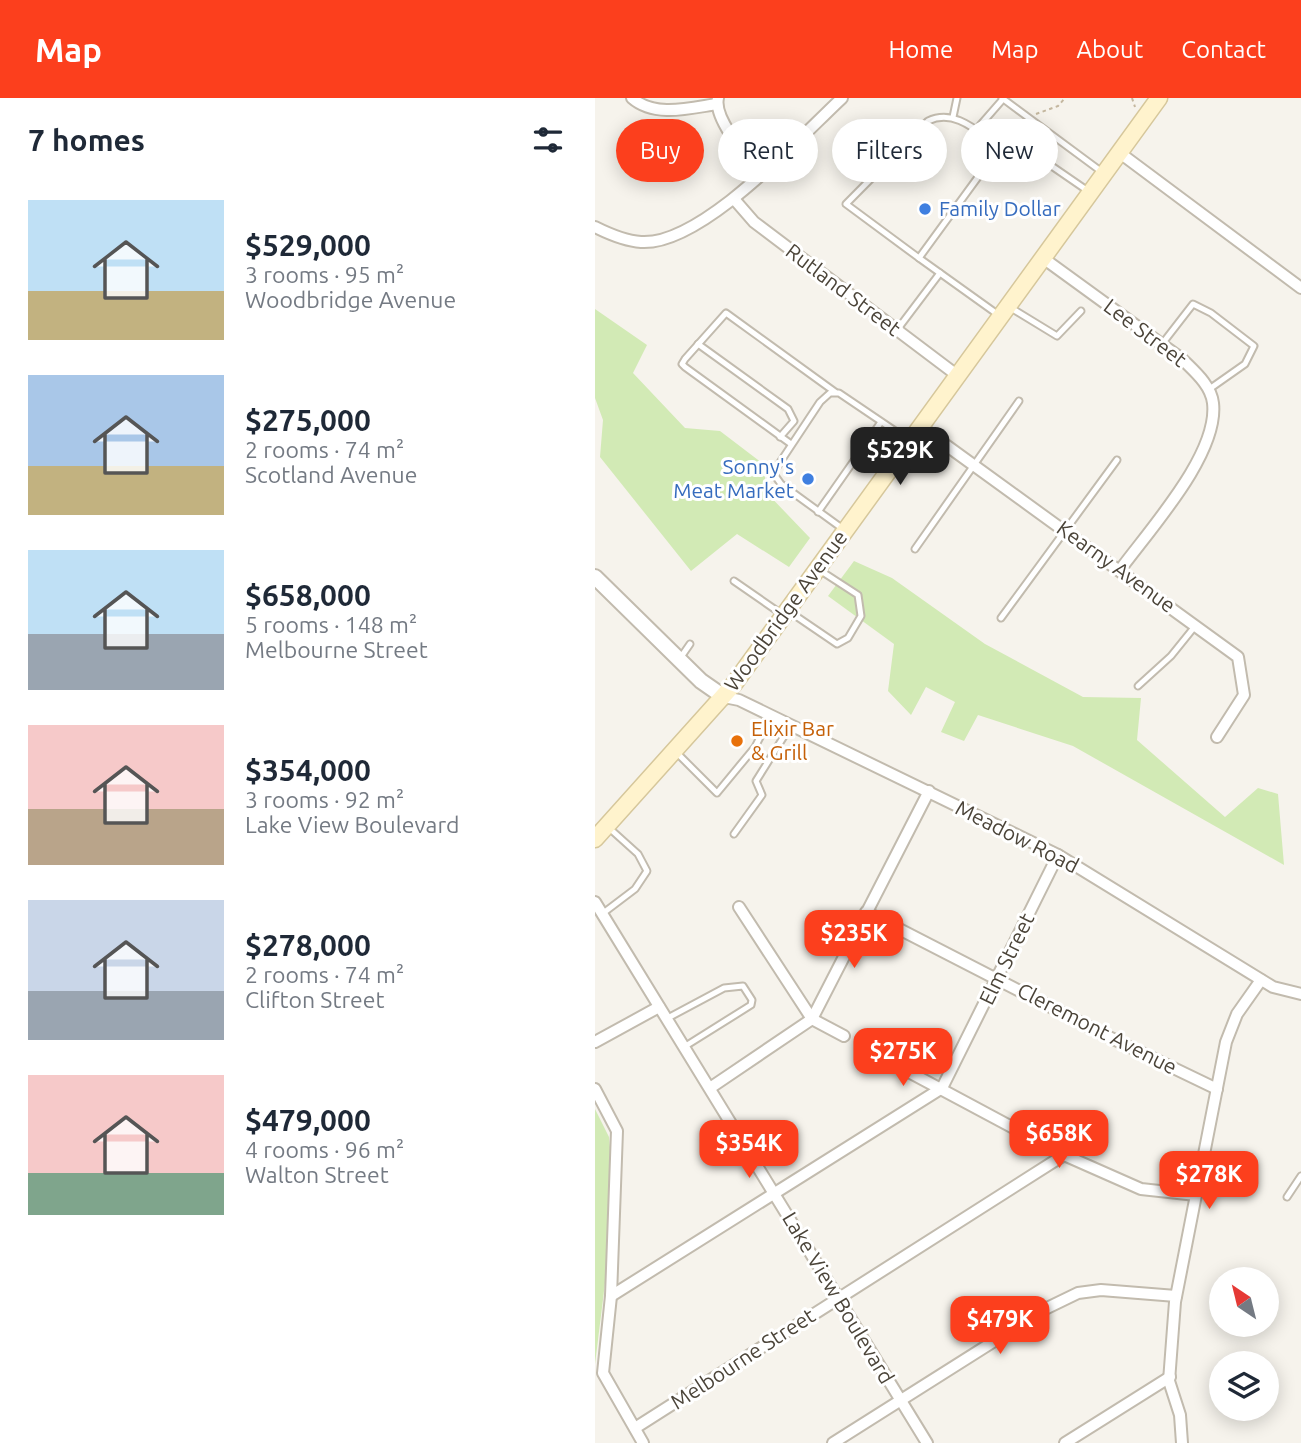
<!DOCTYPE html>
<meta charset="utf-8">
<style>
:root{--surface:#fff;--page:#f2f2f3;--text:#1f2937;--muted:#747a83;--accent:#fc3f1d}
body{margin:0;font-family:Ubuntu,sans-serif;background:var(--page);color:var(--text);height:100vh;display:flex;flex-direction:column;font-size:26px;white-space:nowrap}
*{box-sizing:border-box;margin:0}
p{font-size:23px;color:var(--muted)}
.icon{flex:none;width:38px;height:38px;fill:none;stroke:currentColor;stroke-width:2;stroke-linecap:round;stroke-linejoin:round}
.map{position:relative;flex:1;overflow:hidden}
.sheet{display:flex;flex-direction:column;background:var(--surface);width:595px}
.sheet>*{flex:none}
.banner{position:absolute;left:21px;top:21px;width:579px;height:63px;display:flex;gap:14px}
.needle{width:46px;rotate:325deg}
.fabs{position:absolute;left:614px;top:1169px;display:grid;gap:14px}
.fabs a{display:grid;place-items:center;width:70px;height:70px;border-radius:50%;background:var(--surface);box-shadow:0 4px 18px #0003;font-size:35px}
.price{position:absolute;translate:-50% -60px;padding:0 16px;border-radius:14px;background:var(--accent);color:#fff;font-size:23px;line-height:46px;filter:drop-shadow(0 2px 4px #0008)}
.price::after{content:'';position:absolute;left:50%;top:42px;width:21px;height:16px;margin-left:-10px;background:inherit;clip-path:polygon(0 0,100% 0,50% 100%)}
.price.current{background:#222;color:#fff}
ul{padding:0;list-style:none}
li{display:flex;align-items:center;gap:21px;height:175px;padding:0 28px}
li span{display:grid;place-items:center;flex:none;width:196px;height:140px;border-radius:0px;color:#555}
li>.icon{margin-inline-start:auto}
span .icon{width:84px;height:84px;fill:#fffc;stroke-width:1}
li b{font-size:30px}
h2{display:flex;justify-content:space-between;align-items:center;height:84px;padding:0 28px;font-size:30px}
.tag{padding:0 24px;border-radius:32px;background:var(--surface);box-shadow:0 4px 18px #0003;font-size:24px;line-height:63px}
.tag.current{background:var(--accent);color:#fff}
header{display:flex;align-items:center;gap:42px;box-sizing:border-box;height:98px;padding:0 35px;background:var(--accent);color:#fff}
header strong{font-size:33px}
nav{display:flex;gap:38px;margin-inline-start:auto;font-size:24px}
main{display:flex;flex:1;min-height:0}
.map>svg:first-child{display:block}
.green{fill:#d2eab5}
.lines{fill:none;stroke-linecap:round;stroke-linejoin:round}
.service-casing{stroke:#c2bbae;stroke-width:9}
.minor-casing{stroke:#c2bbae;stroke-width:14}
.tertiary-casing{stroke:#c2bbae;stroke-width:18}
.secondary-casing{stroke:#d6c79b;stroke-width:19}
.path{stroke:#c4b79f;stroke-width:2;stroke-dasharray:3.5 3.5;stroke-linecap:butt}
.service{stroke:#fff;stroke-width:5}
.minor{stroke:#fff;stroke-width:10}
.tertiary{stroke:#fff;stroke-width:14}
.secondary{stroke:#fff3cd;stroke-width:16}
.shop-dot{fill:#3f7fe0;stroke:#fff;stroke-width:2.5}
.food-dot{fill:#e8710a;stroke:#fff;stroke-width:2.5}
.labels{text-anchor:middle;stroke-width:6;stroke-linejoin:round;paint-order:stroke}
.shop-label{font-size:21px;fill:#366cbe;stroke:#fff;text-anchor:start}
.street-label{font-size:21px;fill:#4b4439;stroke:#fff}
.food-label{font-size:21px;fill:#c56008;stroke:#fff;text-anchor:start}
</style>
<header>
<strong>Map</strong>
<nav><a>Home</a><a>Map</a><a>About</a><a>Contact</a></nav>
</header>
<main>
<section class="sheet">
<h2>7 homes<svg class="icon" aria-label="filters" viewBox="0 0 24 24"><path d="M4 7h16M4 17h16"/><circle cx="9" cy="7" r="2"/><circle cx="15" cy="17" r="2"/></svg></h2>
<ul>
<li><span style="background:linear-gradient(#bfe0f5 65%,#c2b280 0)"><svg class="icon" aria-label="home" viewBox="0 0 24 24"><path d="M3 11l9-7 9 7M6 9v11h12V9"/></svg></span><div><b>$529,000</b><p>3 rooms · 95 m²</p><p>Woodbridge Avenue</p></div></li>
<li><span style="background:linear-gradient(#a9c7e8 65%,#c2b280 0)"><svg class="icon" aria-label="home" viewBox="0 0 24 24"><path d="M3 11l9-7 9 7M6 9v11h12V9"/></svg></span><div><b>$275,000</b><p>2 rooms · 74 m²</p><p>Scotland Avenue</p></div></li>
<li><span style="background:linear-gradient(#bfe0f5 60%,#9aa5b1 0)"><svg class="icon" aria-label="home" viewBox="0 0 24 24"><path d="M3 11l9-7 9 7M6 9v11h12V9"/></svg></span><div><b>$658,000</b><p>5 rooms · 148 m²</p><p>Melbourne Street</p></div></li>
<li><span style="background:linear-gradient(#f6c9c9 60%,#b9a48a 0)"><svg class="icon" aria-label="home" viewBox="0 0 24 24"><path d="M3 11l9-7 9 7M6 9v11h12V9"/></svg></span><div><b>$354,000</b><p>3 rooms · 92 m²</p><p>Lake View Boulevard</p></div></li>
<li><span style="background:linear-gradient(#c9d6e8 65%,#9aa5b1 0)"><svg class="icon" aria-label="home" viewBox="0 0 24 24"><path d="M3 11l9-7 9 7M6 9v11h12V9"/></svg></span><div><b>$278,000</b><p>2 rooms · 74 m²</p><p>Clifton Street</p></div></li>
<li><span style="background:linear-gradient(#f6c9c9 70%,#7fa58c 0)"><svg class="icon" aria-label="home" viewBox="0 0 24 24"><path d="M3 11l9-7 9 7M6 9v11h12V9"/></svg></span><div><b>$479,000</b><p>4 rooms · 96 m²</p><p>Walton Street</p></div></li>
</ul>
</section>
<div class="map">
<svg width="706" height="1345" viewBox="0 0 706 1345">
<rect width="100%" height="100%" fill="#f6f3ec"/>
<g class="green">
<path d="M0 211 52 247 38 275 90 330 125 333 171 368 169 392 215 440 194 469 142 436 96 473 5 359 8 322 0 300Z"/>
<path d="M259 463 297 480 390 546 488 599 546 600 542 642 630 719 663 690 683 696 689 767 478 648 383 617 369 643 346 634 360 604 331 589 316 617 293 593 299 546 233 498Z"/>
<path d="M0 1011 14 1039 17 1071 12 1169 0 1266Z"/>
</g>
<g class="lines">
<g class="service-casing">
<g id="service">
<path d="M407 0 507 74"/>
<path d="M358 19 362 0"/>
<path d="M381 32 408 1"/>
<path d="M324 160 251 106 333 23C360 10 383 34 405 49"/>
<path d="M416 210 462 238 486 213"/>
<path d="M405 218 324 160 413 38 493 93"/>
<path d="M302 232 345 175"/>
<path d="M103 246 193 311 199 323 185 339"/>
<path d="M567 246 598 206 616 215 659 248 650 266 613 292"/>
<path d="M196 346 90 269 87 266 90 261 131 215 240 294"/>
<path d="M223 414 286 324"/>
<path d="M248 431 186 386 178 375 225 304 235 295H244L315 343"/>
<path d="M320 451 424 303"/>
<path d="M139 483 188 517"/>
<path d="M195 514 242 546 253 540 266 518 263 497 226 473"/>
<path d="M406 520 522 362"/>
<path d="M86 559 95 546"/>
<path d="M543 588 576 558 601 527"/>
<path d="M81 654 122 695 160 649 176 618"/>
<path d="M139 736 167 697 161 683 196 627"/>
<path d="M7 816 40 791 52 773 43 756 13 729"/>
<path d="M71 921 129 890 148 888 157 902 156 907 89 949"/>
<path d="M692 1099 706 1078"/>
</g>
</g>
<g class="minor-casing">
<g id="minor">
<path d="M37 0C60 20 95 10 122 6"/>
<path d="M123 0C118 21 153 60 166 76"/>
<path d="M525 55 706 190"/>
<path d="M139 101 159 124 363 278"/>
<path d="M0 129C14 136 30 143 46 144 106 148 204 40 247 0"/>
<path d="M448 160 587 261C599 273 616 287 618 305 624 356 555 431 525 472"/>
<path d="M326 329 643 559 649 597 622 639"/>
<path d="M129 599 144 602 463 757 678 889 706 896"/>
<path d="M0 804 332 1345"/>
<path d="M144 809 217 921 249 938"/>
<path d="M271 814 512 938 622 991"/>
<path d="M0 944 64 909"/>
<path d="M284 958 469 1057 546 1091 601 1097"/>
<path d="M115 990 217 921 334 693"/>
<path d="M0 991 22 1033 16 1198 8 1275 48 1345"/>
<path d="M16 1198 347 990 463 757"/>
<path d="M40 1330 469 1057"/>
<path d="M238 1345 450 1211 483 1195 506 1192 581 1198"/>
<path d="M470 1345 575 1279"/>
<path d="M587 1345 585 1317 574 1283 580 1204 631 944 642 916 666 882"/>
</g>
</g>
<g class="tertiary-casing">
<path id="tertiary" d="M0 479 106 583 129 599"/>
</g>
<g class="secondary-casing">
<path id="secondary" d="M0 741 139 586 564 0"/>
</g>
<g class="path">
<path d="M537 0 540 9"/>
<path d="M441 16 463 8 470 0"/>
</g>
<use href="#service" class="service"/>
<use href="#minor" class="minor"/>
<use href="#tertiary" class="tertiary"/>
<use href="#secondary" class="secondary"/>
</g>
<g class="shop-dot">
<circle cx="330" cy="111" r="7"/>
<circle cx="213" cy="381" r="7"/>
</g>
<circle class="food-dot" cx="142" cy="643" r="7"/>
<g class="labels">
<g class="shop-label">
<text x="344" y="118">Family Dollar</text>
<text x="199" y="376" text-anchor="end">Sonny's<tspan x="199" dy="24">Meat Market</tspan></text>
</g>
<g class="street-label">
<text transform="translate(248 192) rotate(37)" y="7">Rutland Street</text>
<text transform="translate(550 235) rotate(37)" y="7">Lee Street</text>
<text transform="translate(521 469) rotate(36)" y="7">Kearny Avenue</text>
<text transform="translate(191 513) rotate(-54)" y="7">Woodbridge Avenue</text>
<text transform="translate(422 739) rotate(27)" y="7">Meadow Road</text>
<text transform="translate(412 861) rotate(-64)" y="7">Elm Street</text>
<text transform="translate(502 931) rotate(27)" y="7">Cleremont Avenue</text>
<text transform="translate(243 1200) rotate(59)" y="7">Lake View Boulevard</text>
<text transform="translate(148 1261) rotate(-33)" y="7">Melbourne Street</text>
</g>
<g class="food-label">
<text x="156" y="638">Elixir Bar<tspan x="156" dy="24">&amp; Grill</tspan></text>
</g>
</g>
</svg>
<div class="fabs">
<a><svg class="needle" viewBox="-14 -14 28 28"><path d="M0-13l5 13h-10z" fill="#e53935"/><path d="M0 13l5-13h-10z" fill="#747a83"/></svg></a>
<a><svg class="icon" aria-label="layers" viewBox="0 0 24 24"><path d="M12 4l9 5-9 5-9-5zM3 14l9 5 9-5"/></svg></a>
</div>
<b class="price current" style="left:305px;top:389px">$529K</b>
<b class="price" style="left:259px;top:872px">$235K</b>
<b class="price" style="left:308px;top:990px">$275K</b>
<b class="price" style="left:464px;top:1072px">$658K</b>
<b class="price" style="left:154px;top:1082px">$354K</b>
<b class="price" style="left:614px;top:1113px">$278K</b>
<b class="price" style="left:405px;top:1258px">$479K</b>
<div class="banner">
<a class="tag current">Buy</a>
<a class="tag">Rent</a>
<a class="tag">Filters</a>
<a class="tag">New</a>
</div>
</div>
</main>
